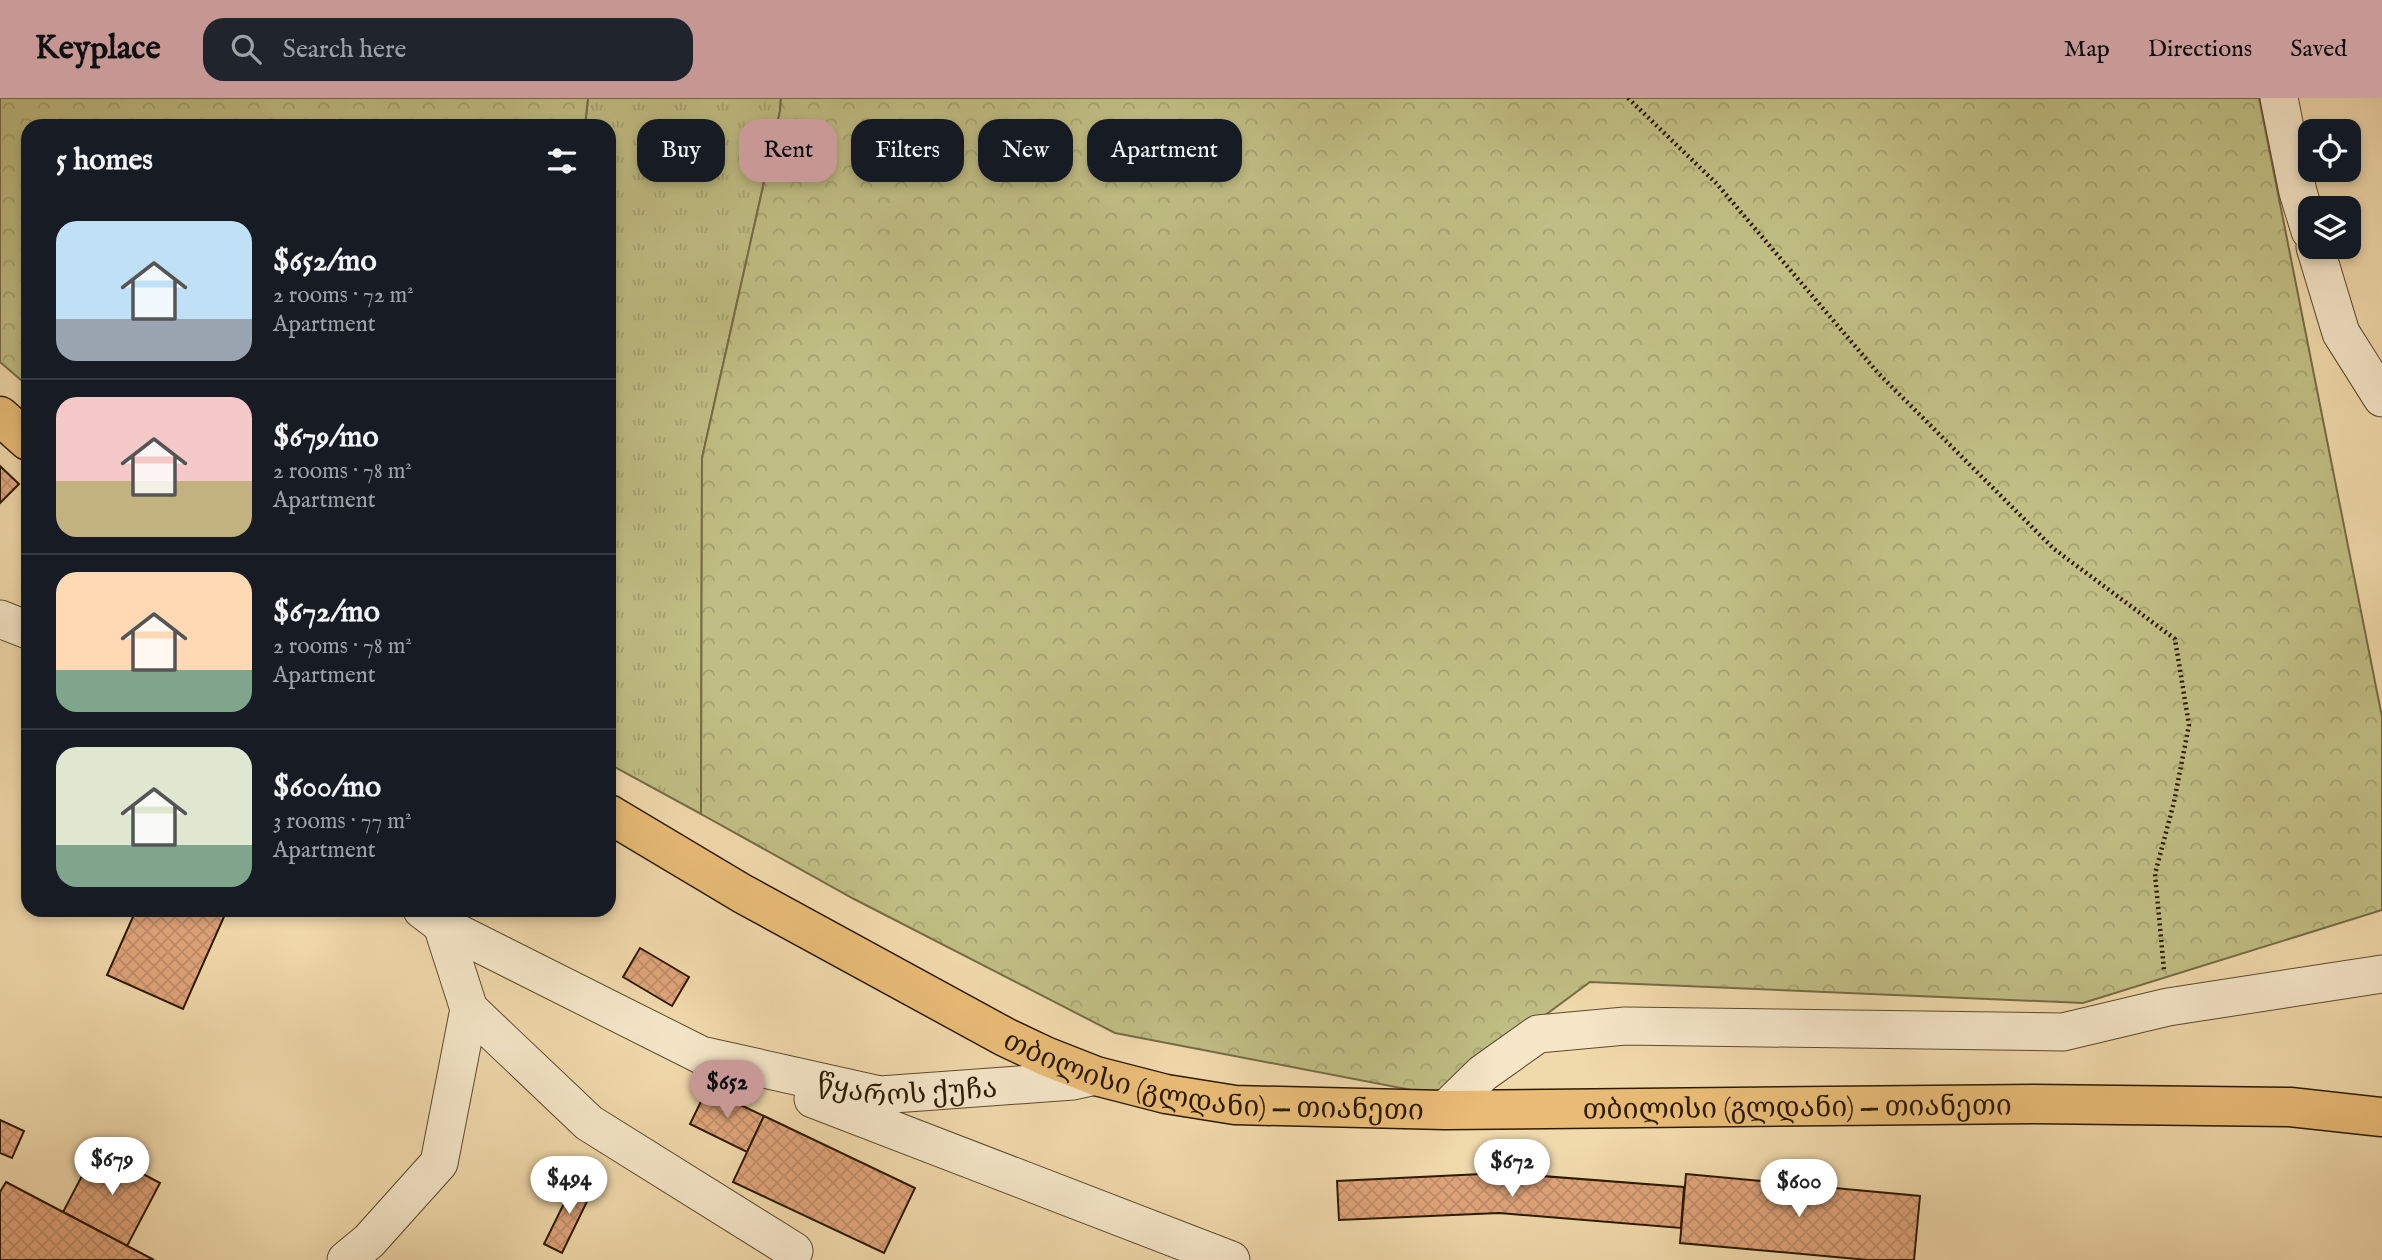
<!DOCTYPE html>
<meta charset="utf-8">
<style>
:root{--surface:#171b24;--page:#20242c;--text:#f1f3f6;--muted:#9ea1a6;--line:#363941;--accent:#c59692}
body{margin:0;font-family:"IM FELL English","Noto Serif Georgian",serif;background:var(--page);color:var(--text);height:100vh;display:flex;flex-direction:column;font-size:26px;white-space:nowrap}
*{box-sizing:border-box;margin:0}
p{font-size:23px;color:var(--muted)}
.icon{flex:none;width:38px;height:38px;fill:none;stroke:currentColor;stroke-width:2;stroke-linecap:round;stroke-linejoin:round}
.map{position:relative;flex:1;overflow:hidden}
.side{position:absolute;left:21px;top:21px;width:595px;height:798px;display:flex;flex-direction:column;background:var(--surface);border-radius:21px;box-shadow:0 4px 10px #0003}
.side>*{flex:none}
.hud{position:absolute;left:637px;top:21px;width:665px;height:63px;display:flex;gap:14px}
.controls{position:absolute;left:2298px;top:21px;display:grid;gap:14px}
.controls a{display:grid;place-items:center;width:63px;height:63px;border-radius:14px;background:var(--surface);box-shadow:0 4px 10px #0003;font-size:35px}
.price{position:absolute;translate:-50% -60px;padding:0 16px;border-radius:24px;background:#fff;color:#222;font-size:23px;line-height:46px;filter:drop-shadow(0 2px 4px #0008)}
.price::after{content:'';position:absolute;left:50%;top:42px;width:21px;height:16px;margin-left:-10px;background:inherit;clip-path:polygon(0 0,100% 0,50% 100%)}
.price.active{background:var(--accent);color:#111}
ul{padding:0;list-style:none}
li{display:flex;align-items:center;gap:21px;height:175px;padding:0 35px}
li+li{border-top:2px solid var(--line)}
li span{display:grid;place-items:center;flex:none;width:196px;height:140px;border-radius:21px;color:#555}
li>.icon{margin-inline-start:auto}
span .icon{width:84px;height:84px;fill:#fffc;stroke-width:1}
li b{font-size:30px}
h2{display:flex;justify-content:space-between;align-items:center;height:84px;padding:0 35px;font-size:30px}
.chip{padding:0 24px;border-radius:21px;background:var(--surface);box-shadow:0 4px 10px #0003;font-size:24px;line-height:63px}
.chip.active{background:var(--accent);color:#111}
header{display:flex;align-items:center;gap:42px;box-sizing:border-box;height:98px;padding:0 35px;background:var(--accent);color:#111}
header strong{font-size:33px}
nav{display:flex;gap:38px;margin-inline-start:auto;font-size:24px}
.search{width:490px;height:63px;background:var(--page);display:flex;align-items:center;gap:18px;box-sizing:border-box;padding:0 24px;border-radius:21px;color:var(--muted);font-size:26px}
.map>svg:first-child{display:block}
.grass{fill:url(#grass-tufts);stroke:#766c43;stroke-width:2}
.forest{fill:url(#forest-crowns);stroke:#766c43;stroke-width:2}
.building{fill:url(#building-cross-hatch);stroke:#2c1a02;stroke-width:2}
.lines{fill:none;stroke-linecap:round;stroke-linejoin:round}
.minor-casing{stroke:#5d4a2c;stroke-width:39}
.major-casing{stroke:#2c1a02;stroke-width:41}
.path{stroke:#2c1a02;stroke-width:4.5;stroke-dasharray:2 3.5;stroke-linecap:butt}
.minor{stroke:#f5e6c8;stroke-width:37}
.major{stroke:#e8bc76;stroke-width:38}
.labels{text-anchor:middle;stroke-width:7;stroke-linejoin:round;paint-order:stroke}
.street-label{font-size:28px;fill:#2c1a02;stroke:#f5e6c8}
</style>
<header>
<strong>Keyplace</strong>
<div class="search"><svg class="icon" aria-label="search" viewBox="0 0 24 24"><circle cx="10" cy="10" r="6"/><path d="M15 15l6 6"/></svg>Search here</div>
<nav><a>Map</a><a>Directions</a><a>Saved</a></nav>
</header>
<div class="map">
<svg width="2382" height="1162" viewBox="0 0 2382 1162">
<defs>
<pattern id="grass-tufts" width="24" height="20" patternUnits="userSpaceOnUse" patternTransform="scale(1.75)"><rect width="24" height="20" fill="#c0be84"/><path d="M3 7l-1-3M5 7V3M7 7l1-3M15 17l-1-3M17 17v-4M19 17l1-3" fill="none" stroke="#a5a370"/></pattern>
<pattern id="forest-crowns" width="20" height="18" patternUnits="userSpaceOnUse" patternTransform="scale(1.75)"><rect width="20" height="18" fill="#c0be84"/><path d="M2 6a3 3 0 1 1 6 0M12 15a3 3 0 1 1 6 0" fill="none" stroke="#a5a370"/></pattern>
<pattern id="building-cross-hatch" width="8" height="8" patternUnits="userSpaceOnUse" patternTransform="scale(1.75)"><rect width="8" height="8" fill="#e0a57b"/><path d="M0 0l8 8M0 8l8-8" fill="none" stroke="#c08d69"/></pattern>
</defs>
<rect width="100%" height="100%" fill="#f0d9ab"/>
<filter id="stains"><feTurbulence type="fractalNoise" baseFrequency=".00286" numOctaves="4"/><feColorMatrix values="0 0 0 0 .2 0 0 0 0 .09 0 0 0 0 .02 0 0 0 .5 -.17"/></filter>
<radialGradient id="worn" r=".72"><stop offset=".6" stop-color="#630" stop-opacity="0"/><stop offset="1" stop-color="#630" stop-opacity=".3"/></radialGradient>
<path class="grass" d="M588 0H781L780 13 702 360 701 716 609 666V28H585Z"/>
<g class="forest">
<path d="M0 0H588L585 28H28V288L0 264Z"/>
<path d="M781 0H2259L2382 619V812L2083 905 1590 884 1437 997 1115 935 854 801 701 716 702 360 780 13Z"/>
</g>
<g class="building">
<path d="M0 368 19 386 0 405Z"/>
<path d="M136 812H227L183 911 107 877Z"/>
<path d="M640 850 689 879 672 908 623 879Z"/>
<path d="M707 991 764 1018 747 1054 690 1026Z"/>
<path d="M764 1018 915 1090 884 1155 733 1084Z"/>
<path d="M0 1022 24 1033 12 1060 0 1055Z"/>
<path d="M96 1051 160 1085 127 1148 63 1114Z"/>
<path d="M1503 1075 1684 1089 1681 1130 1499 1115 1339 1122 1337 1083Z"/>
<path d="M1686 1076 1920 1098 1914 1162H1868L1680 1145Z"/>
<path d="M576 1081 594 1089 562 1155 544 1146Z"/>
<path d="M6 1084 63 1114 154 1162H0V1094Z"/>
</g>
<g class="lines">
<g class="minor-casing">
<g id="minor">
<path d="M2279 0 2298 94 2310 133"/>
<path d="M2315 149 2341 235 2382 300"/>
<path d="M0 521 28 532"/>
<path id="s1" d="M422 812 442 827 701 957 880 997 1073 983 1096 978"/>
<path d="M469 911 589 1025 794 1153"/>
<path d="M813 1001 1231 1162"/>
<path d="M1445 1012 1483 975 1538 936 1625 928 2063 934 2168 909 2382 876"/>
<path d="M346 1162 369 1143 439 1065 469 911 442 827"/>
</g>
</g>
<g class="major-casing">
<g id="major">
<path d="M0 318 28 343"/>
<path id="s2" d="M609 716 743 796 1005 939 1045 958 1096 978 1166 996 1235 1007 1445 1012 2034 1006 2290 1009 2382 1019"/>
</g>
</g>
<path class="path" d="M1628 0 1717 86 1878 275 2054 451 2175 541 2189 627 2174 704 2155 776 2164 872"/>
<use href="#minor" class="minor"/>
<use href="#major" class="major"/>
</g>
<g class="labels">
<g class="street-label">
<text dy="10" stroke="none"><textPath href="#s2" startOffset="670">თბილისი (გლდანი) — თიანეთი</textPath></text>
<text dy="10" stroke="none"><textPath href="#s1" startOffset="525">წყაროს ქუჩა</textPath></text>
<text dy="10" stroke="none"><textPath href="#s2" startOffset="1258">თბილისი (გლდანი) — თიანეთი</textPath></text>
</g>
</g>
<rect width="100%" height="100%" filter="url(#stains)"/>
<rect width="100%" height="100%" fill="url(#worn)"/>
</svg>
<div class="controls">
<a><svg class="icon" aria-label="locate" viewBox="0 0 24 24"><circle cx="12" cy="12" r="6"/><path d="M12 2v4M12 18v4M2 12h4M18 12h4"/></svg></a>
<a><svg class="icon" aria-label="layers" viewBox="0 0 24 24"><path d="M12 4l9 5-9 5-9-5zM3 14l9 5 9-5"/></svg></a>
</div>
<b class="price active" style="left:727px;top:1022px">$652</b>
<b class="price" style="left:112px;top:1099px">$679</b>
<b class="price" style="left:1512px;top:1101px">$672</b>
<b class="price" style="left:569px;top:1118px">$494</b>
<b class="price" style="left:1799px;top:1121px">$600</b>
<div class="hud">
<a class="chip">Buy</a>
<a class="chip active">Rent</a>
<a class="chip">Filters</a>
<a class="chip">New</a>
<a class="chip">Apartment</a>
</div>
<section class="side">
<h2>5 homes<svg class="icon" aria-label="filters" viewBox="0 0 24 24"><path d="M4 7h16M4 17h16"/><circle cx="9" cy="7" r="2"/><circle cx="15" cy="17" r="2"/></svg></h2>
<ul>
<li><span style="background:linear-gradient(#bfe0f5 70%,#9aa5b1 0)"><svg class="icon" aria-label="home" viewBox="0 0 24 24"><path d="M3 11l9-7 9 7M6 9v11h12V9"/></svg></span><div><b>$652/mo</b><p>2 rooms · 72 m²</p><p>Apartment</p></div></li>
<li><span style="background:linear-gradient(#f6c9c9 60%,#c2b280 0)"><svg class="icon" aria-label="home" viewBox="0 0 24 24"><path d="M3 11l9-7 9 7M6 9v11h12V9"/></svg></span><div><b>$679/mo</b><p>2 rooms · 78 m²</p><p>Apartment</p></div></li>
<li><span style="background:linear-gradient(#ffd9b3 70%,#7fa58c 0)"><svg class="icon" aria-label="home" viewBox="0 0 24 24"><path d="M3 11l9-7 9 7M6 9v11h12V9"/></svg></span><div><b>$672/mo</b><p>2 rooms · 78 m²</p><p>Apartment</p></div></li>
<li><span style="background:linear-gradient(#dfe7d0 70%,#7fa58c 0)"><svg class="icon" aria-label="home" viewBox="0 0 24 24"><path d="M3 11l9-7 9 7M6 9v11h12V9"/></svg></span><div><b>$600/mo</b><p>3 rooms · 77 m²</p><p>Apartment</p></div></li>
</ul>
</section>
</div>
